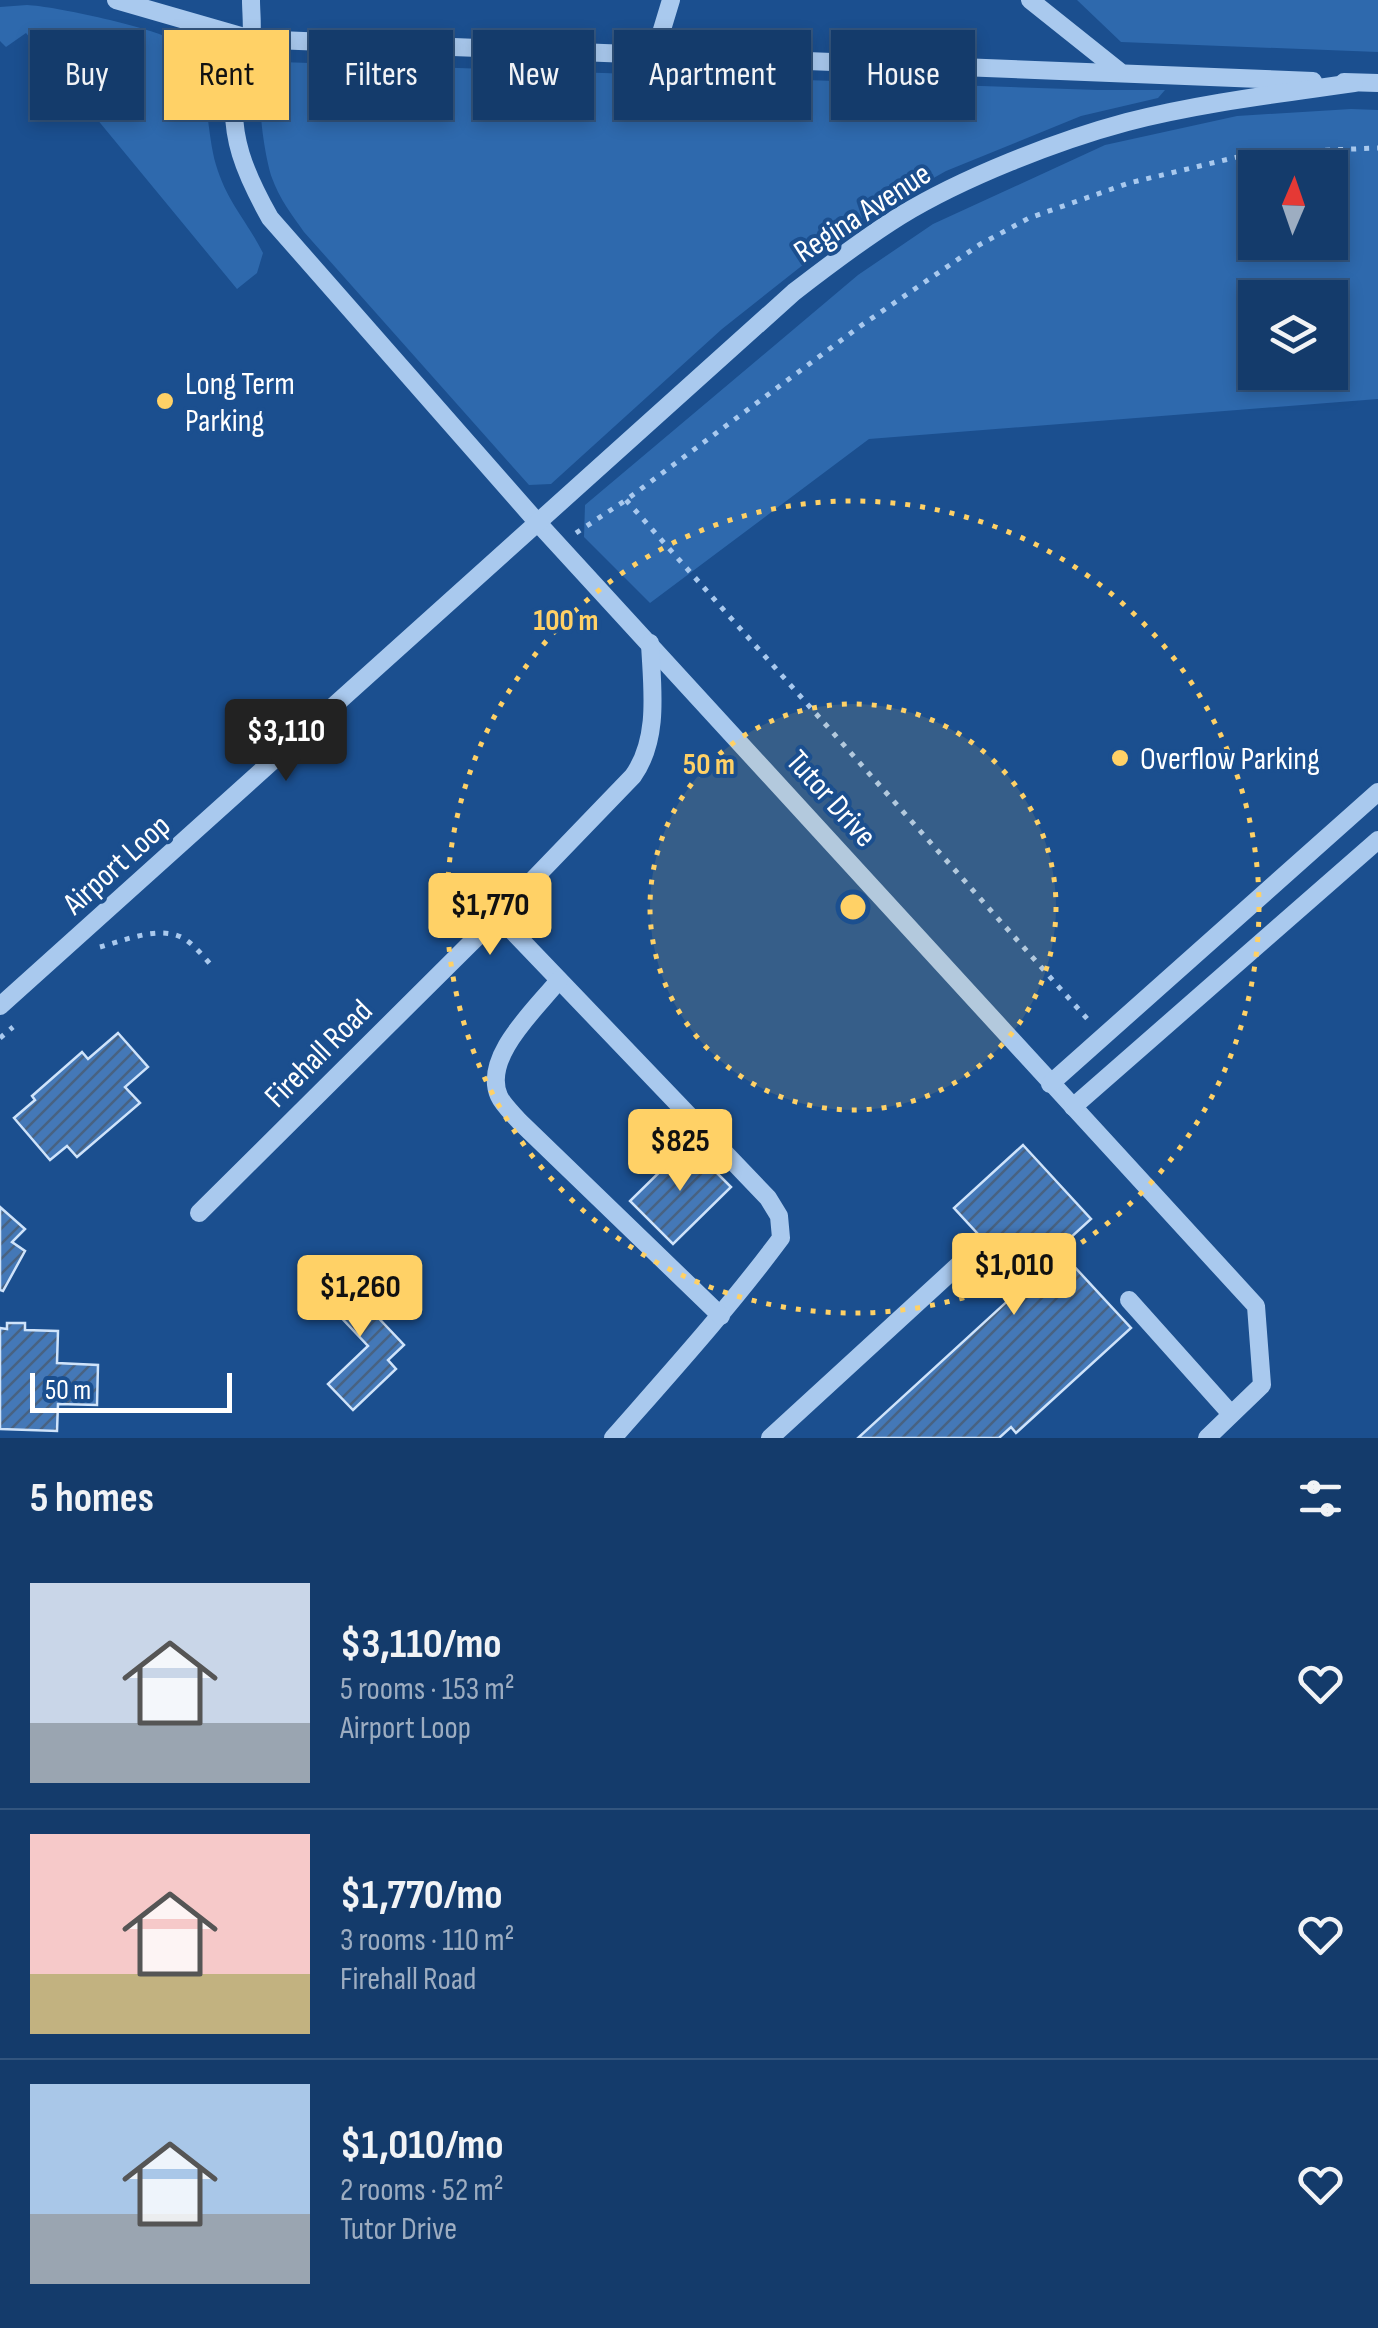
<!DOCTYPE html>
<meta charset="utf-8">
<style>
:root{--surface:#143b6b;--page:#214673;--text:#f1f3f6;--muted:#9dadc1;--line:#33557e;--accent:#ffd166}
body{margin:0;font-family:"Sofia Sans Condensed",sans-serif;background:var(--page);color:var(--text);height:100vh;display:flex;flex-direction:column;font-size:38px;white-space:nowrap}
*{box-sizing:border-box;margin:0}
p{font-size:32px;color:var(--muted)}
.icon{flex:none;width:55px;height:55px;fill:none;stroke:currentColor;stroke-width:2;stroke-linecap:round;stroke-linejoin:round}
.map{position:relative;height:1438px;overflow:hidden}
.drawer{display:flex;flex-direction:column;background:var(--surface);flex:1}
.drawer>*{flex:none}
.banner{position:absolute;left:30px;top:30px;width:1320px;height:90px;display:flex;gap:20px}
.needle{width:65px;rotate:2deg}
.buttons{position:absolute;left:1238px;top:150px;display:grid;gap:20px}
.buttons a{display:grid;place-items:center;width:110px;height:110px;border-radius:0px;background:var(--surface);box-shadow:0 5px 15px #0003,0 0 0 2px var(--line);font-size:50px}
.scale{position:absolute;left:30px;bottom:25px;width:202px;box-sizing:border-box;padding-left:10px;border:5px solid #fff;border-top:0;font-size:28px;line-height:35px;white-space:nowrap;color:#fff;-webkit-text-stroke:8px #1b4f8f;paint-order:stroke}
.price{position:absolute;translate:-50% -85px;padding:0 22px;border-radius:10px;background:var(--accent);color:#111;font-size:32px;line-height:65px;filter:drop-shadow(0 2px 5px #0008)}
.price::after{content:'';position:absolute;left:50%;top:60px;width:30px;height:22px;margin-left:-15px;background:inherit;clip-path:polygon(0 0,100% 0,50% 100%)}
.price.current{background:#222;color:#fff}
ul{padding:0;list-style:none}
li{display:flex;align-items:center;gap:30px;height:250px;padding:0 30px}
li+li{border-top:2px solid var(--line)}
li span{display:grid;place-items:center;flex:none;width:280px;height:200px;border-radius:0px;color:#555}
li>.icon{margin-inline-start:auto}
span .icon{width:120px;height:120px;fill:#fffc;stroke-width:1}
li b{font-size:42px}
h2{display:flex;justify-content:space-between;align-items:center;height:120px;padding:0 30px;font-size:42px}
.chip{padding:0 35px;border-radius:0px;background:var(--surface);box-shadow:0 5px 15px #0003,0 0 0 2px var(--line);font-size:35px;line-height:90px}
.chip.current{background:var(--accent);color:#111}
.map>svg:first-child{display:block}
.grass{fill:#2e69ad;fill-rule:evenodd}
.building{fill:url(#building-hatch);stroke:#cfe3fa;stroke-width:2.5}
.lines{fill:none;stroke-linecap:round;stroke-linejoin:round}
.path{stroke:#a9c9ee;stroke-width:5;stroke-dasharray:5 8;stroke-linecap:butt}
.minor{stroke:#a9c9ee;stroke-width:18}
.ring{fill:none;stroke:#ffd166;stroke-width:5;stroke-dasharray:5 10}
.poi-dot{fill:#ffd166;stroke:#1b4f8f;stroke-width:4}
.labels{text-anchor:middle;stroke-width:8;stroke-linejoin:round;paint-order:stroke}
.street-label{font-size:32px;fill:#fff;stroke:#1b4f8f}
.poi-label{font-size:32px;fill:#fff;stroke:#1b4f8f;text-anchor:start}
.centre{fill:#ffd166;stroke:#1b4f8f;stroke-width:5}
.ring-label{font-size:30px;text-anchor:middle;font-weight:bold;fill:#ffd166;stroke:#1b4f8f;stroke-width:8;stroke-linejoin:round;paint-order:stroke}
</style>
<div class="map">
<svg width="1378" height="1438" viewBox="0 0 1378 1438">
<defs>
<pattern id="building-hatch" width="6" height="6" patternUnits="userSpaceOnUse" patternTransform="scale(2.5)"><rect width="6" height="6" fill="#4478b7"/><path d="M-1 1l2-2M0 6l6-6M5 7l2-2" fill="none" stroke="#486282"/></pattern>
</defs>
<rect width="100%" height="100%" fill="#1b4f8f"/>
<g class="grass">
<path d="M1077 0H1378V52L1121 42Z"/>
<path d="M27 5C53 6 157 28 177 42 185 47 191 58 195 67 209 97 207 133 216 165 227 202 247 221 263 253L257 273 237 289 26 33 6 47 0 41V7Z"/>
<path d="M280 62 1098 90H1165L1158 98 1081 116 946 171 861 219 722 329 551 484 529 485 304 232C292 215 279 198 272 178 265 159 253 85 266 70 269 67 276 64 280 62Z"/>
<path d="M1351 109 1378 110V399L869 439 650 603 584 537 585 505 858 275 933 224 1105 145 1237 116ZM1255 168H1330V242H1255ZM1255 298H1330V372H1255Z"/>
</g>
<g class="building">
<path d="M118 1033 148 1067 125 1087 140 1103 77 1157 67 1146 50 1160 14 1118 35 1100 32 1096 82 1052 88 1059Z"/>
<path d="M688 1144 731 1187 673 1244 630 1201Z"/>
<path d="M1023 1145 1091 1219 1058 1249 1131 1328 1016 1433 1011 1427 999 1438H858L1025 1285 954 1208Z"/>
<path d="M0 1207 25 1229 12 1242 25 1251 3 1291 0 1290Z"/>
<path d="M344 1264 361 1283 353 1291 404 1345 388 1360 396 1369 353 1410 328 1384 368 1346 316 1291Z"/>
<path d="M7 1323H25V1330L58 1331 57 1363 98 1365 97 1405 58 1404 57 1431 0 1429V1328L7 1329Z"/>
</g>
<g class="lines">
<g class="path">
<path d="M626 500 1090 1022"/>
<path d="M576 533 626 500 859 327 979 245 1029 218 1129 183 1254 153 1378 148"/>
<path d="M100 947C122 941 158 926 181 937 192 942 203 956 211 965"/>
<path d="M0 1038 13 1027"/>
</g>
<g class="minor">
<path d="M116 0 251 39 1313 81"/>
<path d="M251 0C251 13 253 27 251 39 248 55 241 69 237 84 226 133 247 177 270 218L538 523 1256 1306 1262 1385 1207 1438"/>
<path d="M1030 0 1119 71"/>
<path d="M654 56 671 0"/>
<path d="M1344 82 1378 83"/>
<path d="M498 916 768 1198 779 1216 781 1238C729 1308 671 1372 613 1438"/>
<path d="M559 980C536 1009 482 1057 499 1096 503 1105 513 1114 519 1121L721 1316"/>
<path d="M0 1006 794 292C829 265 863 239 900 216 962 178 1056 141 1127 122 1201 103 1278 94 1354 83"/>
<path d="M1050 1084 1378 792"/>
<path d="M1073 1107 1378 840"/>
<path d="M199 1213 498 916 633 776C660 738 652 687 650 643"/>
<path d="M1129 1300 1231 1414"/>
<path d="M770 1438 964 1260"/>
</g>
</g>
<circle cx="853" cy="907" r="203" fill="#ffd166" fill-opacity=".12"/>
<g class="ring">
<circle cx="853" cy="907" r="203"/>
<circle cx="853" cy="907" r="406"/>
</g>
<g class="poi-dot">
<circle cx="165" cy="401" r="10"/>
<circle cx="1120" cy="758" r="10"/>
</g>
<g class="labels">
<g class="street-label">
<text transform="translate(862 212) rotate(-33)" y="11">Regina Avenue</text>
<text transform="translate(832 798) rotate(48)" y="11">Tutor Drive</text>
<text transform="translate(116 864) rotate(-42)" y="11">Airport Loop</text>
<text transform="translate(318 1053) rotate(-45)" y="11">Firehall Road</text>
</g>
<g class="poi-label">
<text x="185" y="394">Long Term<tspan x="185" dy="37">Parking</tspan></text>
<text x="1140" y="769">Overflow Parking</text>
</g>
</g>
<circle cx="853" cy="907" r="15" class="centre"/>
<g class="ring-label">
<text x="566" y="630">100 m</text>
<text x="709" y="774">50 m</text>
</g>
</svg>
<div class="buttons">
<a><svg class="needle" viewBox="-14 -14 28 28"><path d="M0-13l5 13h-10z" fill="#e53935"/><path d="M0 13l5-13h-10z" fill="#9dadc1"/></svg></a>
<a><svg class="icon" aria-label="layers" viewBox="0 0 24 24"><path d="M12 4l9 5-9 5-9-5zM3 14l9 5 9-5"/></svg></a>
</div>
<div class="scale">50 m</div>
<b class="price current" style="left:286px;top:784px">$3,110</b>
<b class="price" style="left:490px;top:958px">$1,770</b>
<b class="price" style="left:680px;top:1194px">$825</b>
<b class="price" style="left:1014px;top:1318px">$1,010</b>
<b class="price" style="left:360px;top:1340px">$1,260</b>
<div class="banner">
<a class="chip">Buy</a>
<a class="chip current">Rent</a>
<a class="chip">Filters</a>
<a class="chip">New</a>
<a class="chip">Apartment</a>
<a class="chip">House</a>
</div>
</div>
<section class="drawer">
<h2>5 homes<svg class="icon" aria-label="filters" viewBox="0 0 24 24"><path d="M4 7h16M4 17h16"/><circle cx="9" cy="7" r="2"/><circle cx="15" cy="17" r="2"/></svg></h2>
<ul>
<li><span style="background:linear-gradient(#c9d6e8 70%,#9aa5b1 0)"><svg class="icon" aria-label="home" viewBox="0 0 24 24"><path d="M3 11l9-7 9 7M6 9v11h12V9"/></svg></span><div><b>$3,110/mo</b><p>5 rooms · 153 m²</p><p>Airport Loop</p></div><svg class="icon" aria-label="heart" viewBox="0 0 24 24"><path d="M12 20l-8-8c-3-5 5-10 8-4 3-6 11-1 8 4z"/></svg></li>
<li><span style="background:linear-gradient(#f6c9c9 70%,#c2b280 0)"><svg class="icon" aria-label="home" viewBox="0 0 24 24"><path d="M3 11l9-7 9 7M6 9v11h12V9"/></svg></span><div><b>$1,770/mo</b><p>3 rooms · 110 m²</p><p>Firehall Road</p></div><svg class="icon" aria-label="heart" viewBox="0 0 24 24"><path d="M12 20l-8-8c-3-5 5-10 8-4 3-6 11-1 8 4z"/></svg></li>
<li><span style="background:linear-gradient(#a9c7e8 65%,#9aa5b1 0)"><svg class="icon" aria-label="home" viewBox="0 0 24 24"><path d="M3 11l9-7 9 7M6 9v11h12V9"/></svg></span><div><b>$1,010/mo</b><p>2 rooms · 52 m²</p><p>Tutor Drive</p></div><svg class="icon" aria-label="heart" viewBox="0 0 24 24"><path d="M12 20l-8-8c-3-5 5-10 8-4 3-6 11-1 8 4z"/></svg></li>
</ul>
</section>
